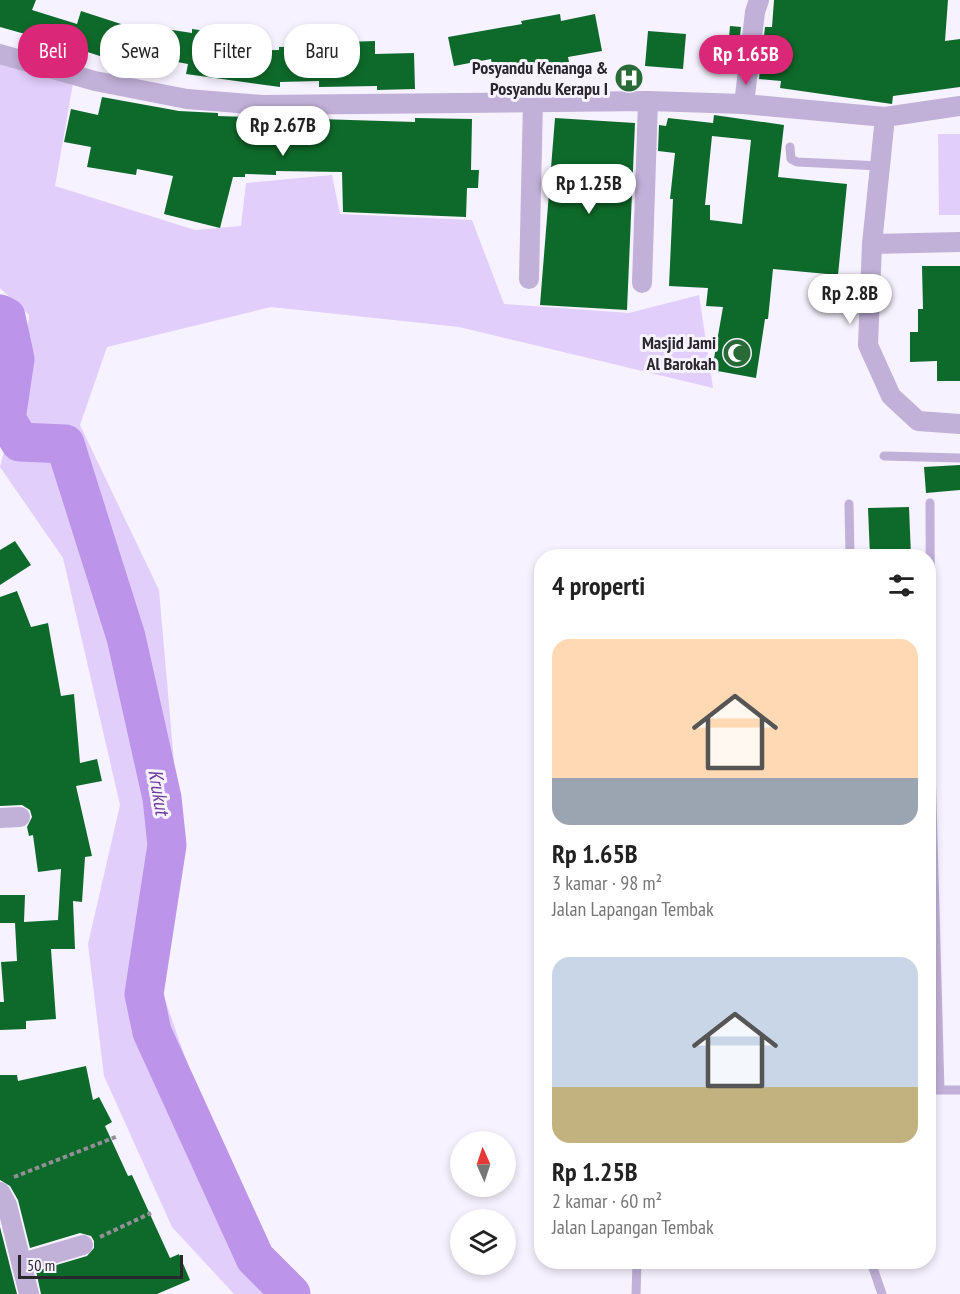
<!DOCTYPE html>
<html lang="id">
<meta charset="utf-8">
<style>
:root{--surface:#fff;--page:#f6f6f6;--text:#222;--muted:#767676;--accent:#db2777}
body{margin:0;font-family:"PT Sans Narrow",sans-serif;background:var(--page);color:var(--text);height:100vh;display:flex;flex-direction:column;font-size:22px;white-space:nowrap}
*{box-sizing:border-box;margin:0}
p{font-size:20px;color:var(--muted)}
.icon{flex:none;width:33px;height:33px;fill:none;stroke:currentColor;stroke-width:2;stroke-linecap:round;stroke-linejoin:round}
.map{position:relative;flex:1;overflow:hidden}
.side{position:absolute;left:534px;top:549px;width:402px;height:720px;display:flex;flex-direction:column;background:var(--surface);border-radius:24px;box-shadow:0 3px 9px #0003}
.side>*{flex:none}
.banner{position:absolute;left:18px;top:24px;width:426px;height:54px;display:flex;gap:12px}
.needle{width:39px;rotate:357deg}
.buttons{position:absolute;left:450px;top:1131px;display:grid;gap:12px}
.buttons a{display:grid;place-items:center;width:66px;height:66px;border-radius:50%;background:var(--surface);box-shadow:0 3px 9px #0003;font-size:30px}
.scale{position:absolute;left:18px;bottom:15px;width:165px;box-sizing:border-box;padding-left:6px;border:3px solid #29272b;border-top:0;font-size:16px;line-height:21px;white-space:nowrap;color:#29272b;-webkit-text-stroke:4px #f7f2ff;paint-order:stroke}
.price{position:absolute;translate:-50% -51px;padding:0 14px;border-radius:21px;background:#fff;color:#222;font-size:20px;line-height:39px;filter:drop-shadow(0 2px 3px #0008)}
.price::after{content:'';position:absolute;left:50%;top:36px;width:18px;height:14px;margin-left:-9px;background:inherit;clip-path:polygon(0 0,100% 0,50% 100%)}
.price.on{background:var(--accent);color:#fff}
ul{padding:0;list-style:none}
li{display:grid;align-content:center;gap:12px;height:318px;padding:0 18px}
li span{display:grid;place-items:center;height:186px;border-radius:18px;color:#555}
li>.icon{margin-inline-start:auto}
span .icon{width:108px;height:108px;fill:#fffc;stroke-width:1}
li b{font-size:26px}
h2{display:flex;justify-content:space-between;align-items:center;height:72px;padding:0 18px;font-size:26px}
.pill{padding:0 21px;border-radius:24px;background:var(--surface);box-shadow:0 3px 9px #0003;font-size:21px;line-height:54px}
.pill.on{background:var(--accent);color:#fff}
.map>svg:first-child{display:block}
.green{fill:#e1cefb}
.lines{fill:none;stroke-linecap:round;stroke-linejoin:round}
.river{stroke:#bc94ea;stroke-width:39}
.building{fill:#0e6a2a;fill-rule:evenodd}
.path{stroke:#949099;stroke-width:4;stroke-dasharray:4.5 3;stroke-linecap:butt}
.service{stroke:#c1b0d7;stroke-width:9}
.minor{stroke:#c1b0d7;stroke-width:20}
.labels{text-anchor:middle;stroke-width:6;stroke-linejoin:round;paint-order:stroke}
.poi-label{font-size:18px;font-weight:bold;fill:#29272b;stroke:#f7f2ff;text-anchor:end}
.water-label{font-size:20px;font-style:italic;fill:#6d399c;stroke:#f7f2ff}
</style>
<div class="map">
<svg width="960" height="1294" viewBox="0 0 960 1294">
<rect width="100%" height="100%" fill="#f7f2ff"/>
<g class="green">
<path d="M0 49 75 72 55 186 195 230 241 226 246 183 332 175 340 214 472 220 504 304 629 313 699 295 713 388 459 327 271 307 107 347 80 425 159 590 174 762 175 899 163 994 268 1294H234L172 1227 104 1076 88 944 120 805 63 558 0 467 22 381 29 315 0 288Z"/>
<path d="M938 134H960V215H939Z"/>
</g>
<g class="lines">
<path class="river" d="M0 314 6 317 15 359 6 419 20 442 65 444 126 637 162 798 167 845 144 994 152 1032 255 1258 291 1294"/>
</g>
<g class="building">
<path d="M0 0H36L32 10 77 24 81 11 121 24 118 34 160 47 154 67 111 53 109 59 26 32 25 34 0 27Z"/>
<path d="M774 0H948L945 41 960 39V87L893 96 892 104 780 88 781 81 759 79 765 27H772Z"/>
<path d="M560 14 561 21 595 14 602 51 568 57 569 62 494 75 491 59 454 66 448 37 522 24 521 21Z"/>
<path d="M730 26 741 27 737 63 727 62Z"/>
<path d="M166 29 192 33V29L240 36 237 51 279 50V47L315 46V43L375 41V54L414 53 415 89 377 90V86L319 87V81L280 82V87L186 74 188 64 161 59Z"/>
<path d="M648 31 686 34 683 69 645 66Z"/>
<path d="M102 97 179 111 218 113V116L415 122V118L472 119 471 170H479L478 188H467L466 217 343 212 342 172 276 171V175L245 174V177H233L220 228 164 214 173 176 137 169 136 175 87 167 91 147 64 142 71 109 98 115Z"/>
<path d="M714 115 784 125 778 177 847 184 838 275 773 269 768 319H765L756 378 712 370 723 307 706 306 708 288 669 286 673 199H670L675 153 658 151 659 125 666 126 668 118 713 123ZM712 136 751 140 742 224 710 220V205H705Z"/>
<path d="M555 118 635 123 627 310 540 305Z"/>
<path d="M922 266H960V381H937V361L910 362V332H918V309H923Z"/>
<path d="M960 465V490L926 493 924 467Z"/>
<path d="M909 507 911 556H870L868 508Z"/>
<path d="M15 541 31 565 0 585V550Z"/>
<path d="M17 591 31 627 48 623 61 696 74 694 80 763 97 759 102 781 76 786 92 856 85 857 82 902 73 901 75 949H51L56 1019 26 1021V1029L0 1030V1002H4L1 962 17 961 15 923H0V895H25L24 922 58 920 61 869 38 872 33 835 29 836 27 827 32 817 30 810 22 805 0 806V597Z"/>
<path d="M86 1066 93 1100 99 1097 112 1122 105 1126 128 1176 132 1175 170 1258 179 1254 190 1280 157 1294H41L36 1271 87 1256 94 1248V1241L91 1236 80 1233 30 1248 18 1200 10 1186 0 1180V1075H17L18 1081Z"/>
<path d="M0 1227 17 1294H0Z"/>
</g>
<g class="lines">
<g class="path">
<path d="M14 1177 118 1136"/>
<path d="M100 1237 151 1213"/>
</g>
<g class="service">
<path d="M790 147 791 159 797 162 880 166"/>
<path d="M884 456 960 458"/>
<path d="M930 503 931 766 940 1090"/>
<path d="M849 504 850 556"/>
<path d="M928 1090H960"/>
<path d="M871 1262 882 1294"/>
<path d="M636 1294 637 1262"/>
</g>
<g class="minor">
<path d="M0 54 95 81 187 99 263 105 648 101 744 104 885 117 960 106"/>
<path d="M744 104 755 12 759 0"/>
<path d="M885 117 872 244 868 345 891 396 918 421 960 424"/>
<path d="M872 244 960 242"/>
<path d="M529 279 533 102"/>
<path d="M642 283 648 101"/>
<path d="M0 818 20 817"/>
<path d="M0 1192 7 1205 29 1294"/>
<path d="M22 1263 83 1245"/>
</g>
</g>
<defs>
<g id="hospital-disc" transform="scale(1.5)"><circle r="9.5" fill="#286b36" stroke="#f7f2ff"/><path d="M-5-5h3v3.5h4V-5h3V5h-3V1.5h-4V5h-3Z" fill="#fff"/></g>
<g id="mosque-disc" transform="scale(1.5)"><circle r="9.5" fill="#286b36" stroke="#f7f2ff"/><path d="M3.5-4.9A6 6 0 1 0 3.5 4.9A5 5 0 1 1 3.5-4.9Z" fill="#fff"/></g>
</defs>
<g fill-rule="evenodd">
<use href="#hospital-disc" x="629" y="78"/>
<use href="#mosque-disc" x="737" y="353"/>
</g>
<g class="labels">
<g class="poi-label">
<text x="608" y="74">Posyandu Kenanga &amp;<tspan x="608" dy="21">Posyandu Kerapu I</tspan></text>
<text x="716" y="349">Masjid Jami<tspan x="716" dy="21">Al Barokah</tspan></text>
</g>
<g class="water-label">
<text transform="translate(159 792) rotate(80)" y="7">Krukut</text>
</g>
</g>
</svg>
<div class="buttons">
<a><svg class="needle" viewBox="-14 -14 28 28"><path d="M0-13l5 13h-10z" fill="#e53935"/><path d="M0 13l5-13h-10z" fill="#767676"/></svg></a>
<a><svg class="icon" aria-label="layers" viewBox="0 0 24 24"><path d="M12 4l9 5-9 5-9-5zM3 14l9 5 9-5"/></svg></a>
</div>
<div class="scale">50 m</div>
<b class="price on" style="left:746px;top:86px">Rp 1.65B</b>
<b class="price" style="left:283px;top:157px">Rp 2.67B</b>
<b class="price" style="left:589px;top:215px">Rp 1.25B</b>
<b class="price" style="left:850px;top:325px">Rp 2.8B</b>
<div class="banner">
<a class="pill on">Beli</a>
<a class="pill">Sewa</a>
<a class="pill">Filter</a>
<a class="pill">Baru</a>
</div>
<section class="side">
<h2>4 properti<svg class="icon" aria-label="filters" viewBox="0 0 24 24"><path d="M4 7h16M4 17h16"/><circle cx="9" cy="7" r="2"/><circle cx="15" cy="17" r="2"/></svg></h2>
<ul>
<li><span style="background:linear-gradient(#ffd9b3 75%,#9aa5b1 0)"><svg class="icon" aria-label="home" viewBox="0 0 24 24"><path d="M3 11l9-7 9 7M6 9v11h12V9"/></svg></span><div><b>Rp 1.65B</b><p>3 kamar · 98 m²</p><p>Jalan Lapangan Tembak</p></div></li>
<li><span style="background:linear-gradient(#c9d6e8 70%,#c2b280 0)"><svg class="icon" aria-label="home" viewBox="0 0 24 24"><path d="M3 11l9-7 9 7M6 9v11h12V9"/></svg></span><div><b>Rp 1.25B</b><p>2 kamar · 60 m²</p><p>Jalan Lapangan Tembak</p></div></li>
</ul>
</section>
</div>
